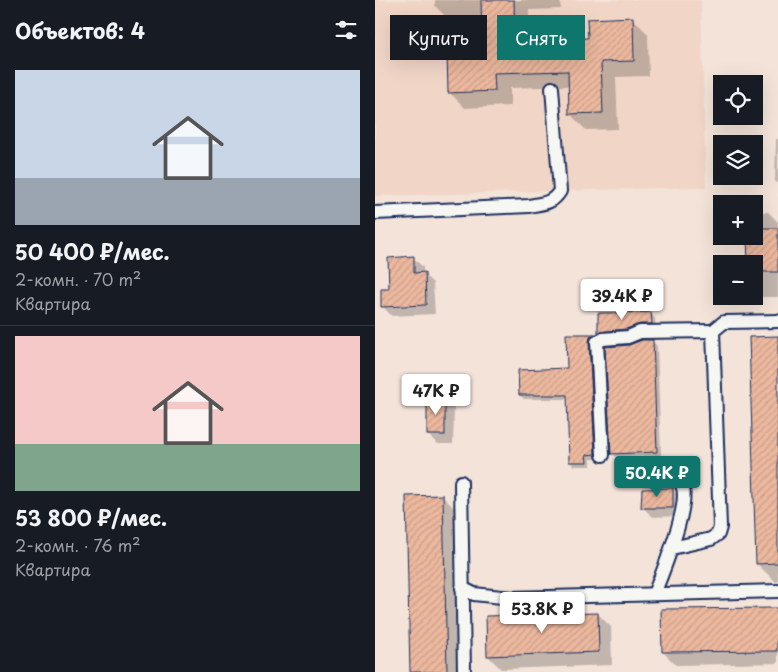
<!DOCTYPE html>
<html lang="ru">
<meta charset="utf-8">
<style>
:root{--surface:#171b24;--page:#20242c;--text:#f1f3f6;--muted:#9ea1a6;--line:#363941;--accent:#0f766e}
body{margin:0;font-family:"Playpen Sans",sans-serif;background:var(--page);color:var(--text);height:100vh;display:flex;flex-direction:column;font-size:19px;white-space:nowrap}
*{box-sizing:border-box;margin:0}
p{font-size:16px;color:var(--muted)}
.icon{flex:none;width:28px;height:28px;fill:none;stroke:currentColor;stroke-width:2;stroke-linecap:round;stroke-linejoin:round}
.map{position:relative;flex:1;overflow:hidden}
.drawer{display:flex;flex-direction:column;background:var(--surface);width:375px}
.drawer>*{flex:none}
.banner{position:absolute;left:15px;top:15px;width:312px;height:45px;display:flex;gap:10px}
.controls{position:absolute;left:338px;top:75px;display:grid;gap:10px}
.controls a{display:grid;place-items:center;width:50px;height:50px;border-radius:0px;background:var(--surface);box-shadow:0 5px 20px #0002;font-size:25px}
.price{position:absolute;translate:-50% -42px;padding:0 11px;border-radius:5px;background:#fff;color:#222;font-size:16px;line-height:32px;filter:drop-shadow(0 1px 2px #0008)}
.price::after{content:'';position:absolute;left:50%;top:30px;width:15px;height:11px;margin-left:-8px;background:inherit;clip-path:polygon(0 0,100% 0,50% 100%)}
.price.current{background:var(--accent);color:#fff}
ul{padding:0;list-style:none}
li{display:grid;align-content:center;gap:10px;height:265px;padding:0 15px}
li+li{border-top:1px solid var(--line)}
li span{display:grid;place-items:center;height:155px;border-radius:0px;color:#555}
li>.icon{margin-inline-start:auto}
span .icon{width:90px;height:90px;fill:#fffc;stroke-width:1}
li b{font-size:21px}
h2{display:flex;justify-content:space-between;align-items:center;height:60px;padding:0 15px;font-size:21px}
.pill{padding:0 18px;border-radius:0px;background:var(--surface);box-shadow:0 5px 20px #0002;font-size:18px;line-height:45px}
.pill.current{background:var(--accent);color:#fff}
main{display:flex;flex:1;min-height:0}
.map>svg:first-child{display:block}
.built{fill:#f1d6c7}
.shadow{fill:#0003}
.building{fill:url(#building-hatch);stroke:#1b2f5e}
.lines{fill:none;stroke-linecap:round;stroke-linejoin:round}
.lane-casing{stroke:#1b2f5e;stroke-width:16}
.lane{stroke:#f6f6f2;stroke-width:12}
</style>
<main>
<section class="drawer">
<h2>Объектов: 4<svg class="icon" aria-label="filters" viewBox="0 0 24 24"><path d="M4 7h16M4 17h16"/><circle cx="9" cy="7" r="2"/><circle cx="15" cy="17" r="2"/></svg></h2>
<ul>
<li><span style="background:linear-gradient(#c9d6e8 70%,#9aa5b1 0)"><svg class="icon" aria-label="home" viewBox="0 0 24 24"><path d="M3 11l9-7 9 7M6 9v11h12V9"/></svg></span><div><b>50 400 ₽/мес.</b><p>2-комн. · 70 m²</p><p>Квартира</p></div></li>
<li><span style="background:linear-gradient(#f6c9c9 70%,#7fa58c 0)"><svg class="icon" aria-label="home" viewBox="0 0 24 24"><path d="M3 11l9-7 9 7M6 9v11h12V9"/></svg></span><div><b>53 800 ₽/мес.</b><p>2-комн. · 76 m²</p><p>Квартира</p></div></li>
</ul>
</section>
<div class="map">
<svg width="403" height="672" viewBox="0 0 403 672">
<defs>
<pattern id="building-hatch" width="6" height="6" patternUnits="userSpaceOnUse" patternTransform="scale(1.25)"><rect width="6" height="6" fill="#ecb89e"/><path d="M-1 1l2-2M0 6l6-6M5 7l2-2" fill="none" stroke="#ca9e8a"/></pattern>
</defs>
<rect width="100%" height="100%" fill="#f3e3d9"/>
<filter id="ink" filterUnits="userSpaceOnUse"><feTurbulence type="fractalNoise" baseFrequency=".02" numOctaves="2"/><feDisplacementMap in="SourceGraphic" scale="10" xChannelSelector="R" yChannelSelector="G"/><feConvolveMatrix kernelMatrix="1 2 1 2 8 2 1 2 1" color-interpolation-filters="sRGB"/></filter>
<g filter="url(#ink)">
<path class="built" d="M0 0H326L331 187 0 196Z"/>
<g class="shadow">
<path d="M60 0H185L186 9 154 10 155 42 214 40 257 18 273 34 274 76 241 77 243 129 211 130 195 114V86L135 88V106L90 108 74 92 109 51 108 21 76 22 60 6Z"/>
<path d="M401 139H403V184L400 181Z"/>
<path d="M379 212H393L403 222V297H387L379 289Z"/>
<path d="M38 258 48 267V274L58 283 60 314 17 316 8 307 16 290Z"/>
<path d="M276 313 280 318 281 328 229 336 224 332Z"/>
<path d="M220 335 224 339V459H216V466H199L195 462 194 399H149L145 395 193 370V336Z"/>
<path d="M403 337V582H401L382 564Z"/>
<path d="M278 342 282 346 286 456 242 458 237 453Z"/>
<path d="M69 397 79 407 78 444H63L53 435Z"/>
<path d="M297 490 307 499V516L277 517 268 507Z"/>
<path d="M67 496 83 512 87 672H36Z"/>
<path d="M401 609 403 611V663L301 665 288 652Z"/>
<path d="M223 614 236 627 237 665 126 669 113 656Z"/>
</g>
<g class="building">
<path d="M106 0H139L140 41 213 38 212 19 258 17 259 61 226 62 228 113 194 114 193 71 119 73 120 91 73 93 72 52 107 50Z"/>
<path d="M379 228H403V272H379V264H373L372 236H379Z"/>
<path d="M39 256V273L50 272 51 305 6 307V289H14L13 258Z"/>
<path d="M276 312 277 324H265L251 329 223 332V313Z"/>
<path d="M191 334H220L215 337 214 342 220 454 211 455 212 462H194L192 395H144L143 370 192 368Z"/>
<path d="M403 336V563L381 564 374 337Z"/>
<path d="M267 340H278L282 452 236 454 230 347 254 345Z"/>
<rect x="52" y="396" width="18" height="39"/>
<path d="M298 488V508H266L267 489Z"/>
<path d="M68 495 72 672H35L31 496Z"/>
<path d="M402 608V651L287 652 286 609Z"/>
<path d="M223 613 224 652 112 656 111 616Z"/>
</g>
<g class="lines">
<g class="lane-casing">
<g id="lane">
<path d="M0 213 154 206C168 203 177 204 185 191L177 88"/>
<path d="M228 455 222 342 228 339 253 337 265 332 338 331"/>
<path d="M271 478 302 479C304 481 306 483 307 485 316 503 287 574 279 594"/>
<path d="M86 482 89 672"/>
<path d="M297 548 336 539 343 534 345 527 338 331 349 322 403 321"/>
<path d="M87 588 99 594 136 598 403 591"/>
</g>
</g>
<use href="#lane" class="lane"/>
</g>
</g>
</svg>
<div class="controls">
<a><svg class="icon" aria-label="locate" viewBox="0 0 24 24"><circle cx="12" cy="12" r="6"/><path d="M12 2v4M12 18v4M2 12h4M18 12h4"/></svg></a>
<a><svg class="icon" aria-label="layers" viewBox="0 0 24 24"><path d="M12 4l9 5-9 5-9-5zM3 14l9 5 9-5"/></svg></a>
<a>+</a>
<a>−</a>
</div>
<b class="price" style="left:247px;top:321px">39.4K ₽</b>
<b class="price" style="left:61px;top:416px">47K ₽</b>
<b class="price current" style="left:282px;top:498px">50.4K ₽</b>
<b class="price" style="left:167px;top:634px">53.8K ₽</b>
<div class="banner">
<a class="pill">Купить</a>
<a class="pill current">Снять</a>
</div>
</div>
</main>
